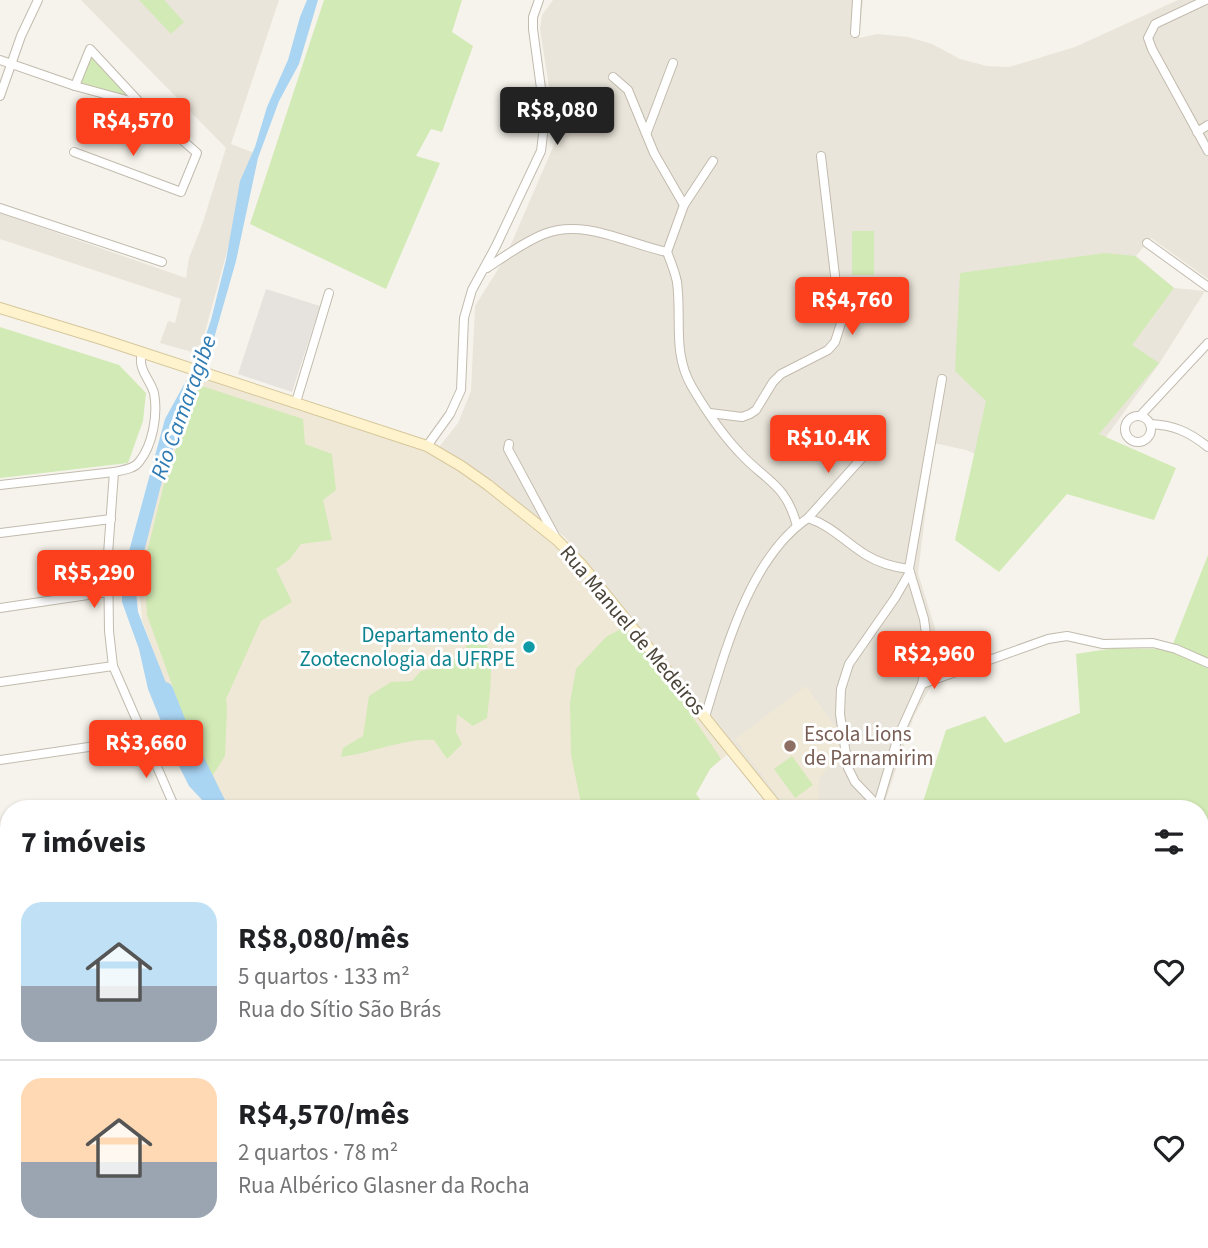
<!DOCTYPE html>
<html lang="pt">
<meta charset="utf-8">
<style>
:root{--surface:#fff;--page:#f2f2f2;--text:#202124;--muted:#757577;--line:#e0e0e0;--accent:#fc3f1d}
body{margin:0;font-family:"Source Sans 3",sans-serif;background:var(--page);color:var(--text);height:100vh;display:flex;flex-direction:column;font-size:26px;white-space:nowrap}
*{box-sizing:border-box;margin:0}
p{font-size:23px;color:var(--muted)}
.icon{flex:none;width:38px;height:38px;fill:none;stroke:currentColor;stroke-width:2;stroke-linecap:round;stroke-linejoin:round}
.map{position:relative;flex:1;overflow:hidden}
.drawer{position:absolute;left:0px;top:800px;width:1209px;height:450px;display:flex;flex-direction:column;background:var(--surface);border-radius:28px 28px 0 0;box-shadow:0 2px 5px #0004}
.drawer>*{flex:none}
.price{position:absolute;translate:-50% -60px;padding:0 16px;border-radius:7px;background:var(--accent);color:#fff;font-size:23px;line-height:46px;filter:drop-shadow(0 2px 4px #0008)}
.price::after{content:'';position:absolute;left:50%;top:42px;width:21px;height:16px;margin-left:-10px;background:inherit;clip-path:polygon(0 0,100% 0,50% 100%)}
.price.current{background:#222;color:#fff}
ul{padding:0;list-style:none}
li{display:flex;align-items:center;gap:21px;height:175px;padding:0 21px}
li+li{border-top:2px solid var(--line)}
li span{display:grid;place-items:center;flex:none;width:196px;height:140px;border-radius:21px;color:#555}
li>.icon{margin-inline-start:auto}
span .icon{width:84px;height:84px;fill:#fffc;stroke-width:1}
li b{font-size:30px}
h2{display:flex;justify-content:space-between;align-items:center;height:84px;padding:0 21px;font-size:30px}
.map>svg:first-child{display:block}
.residential{fill:#eae5da}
.industrial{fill:#e6e2dd}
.education{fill:#efe8d6}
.green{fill:#d2eab5}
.parking{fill:#e5e3e0}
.water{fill:#a9d4f2}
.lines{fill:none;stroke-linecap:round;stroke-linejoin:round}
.stream{stroke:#a9d4f2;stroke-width:2.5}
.river{stroke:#a9d4f2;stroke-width:16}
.minor-casing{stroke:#c2bbae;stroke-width:10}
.tertiary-casing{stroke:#c2bbae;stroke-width:11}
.secondary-casing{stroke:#d6c79b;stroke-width:12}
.minor{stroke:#fff;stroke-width:8}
.tertiary{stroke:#fff;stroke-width:10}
.secondary{stroke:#fff3cd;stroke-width:10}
.culture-dot{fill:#0f9aa8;stroke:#fff;stroke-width:2.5}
.education-dot{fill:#8d6e63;stroke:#fff;stroke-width:2.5}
.labels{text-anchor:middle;stroke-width:6;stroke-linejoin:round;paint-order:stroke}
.street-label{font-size:21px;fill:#4b4439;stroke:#fff}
.culture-label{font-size:21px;fill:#0d838f;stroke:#fff;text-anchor:end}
.education-label{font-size:21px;fill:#785e54;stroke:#fff;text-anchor:start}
.water-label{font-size:23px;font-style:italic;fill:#2e7ab2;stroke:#fff}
</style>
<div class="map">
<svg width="1208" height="1248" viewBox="0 0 1208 1248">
<rect width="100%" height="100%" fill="#f6f3ec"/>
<g class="residential">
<path d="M81 0H279L231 144 254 153 199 354 160 343 168 321 175 323 181 299 0 239V213L186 278 189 258 202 225 226 148Z"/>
<path d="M553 0H863L859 38 877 34 908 37 932 44 960 59 987 66 1009 67 1075 47 1178 0H1208V279L1151 238 1136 256 1174 288 1205 291 1159 364 1053 510 987 459 966 450 934 443 918 573 935 628 934 681 914 716 883 808H781L705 717 565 537 436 451 458 423 471 391 475 306 505 258 557 138 540 29 542 15Z"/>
</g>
<path class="industrial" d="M266 289 320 306 292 392 238 374Z"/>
<g class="education">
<path d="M197 375 365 425 426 452 488 485 557 540 733 750 710 769 696 794 706 808H222L180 723 142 620 138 565 159 476Z"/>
<path d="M806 686 841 735 840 753 819 779 818 808H787L735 739Z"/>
<path d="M1200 1020H1208V1248H444L446 1241H1200Z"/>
</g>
<g class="green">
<path d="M139 0H164L184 22 171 34Z"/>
<path d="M324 0H462L452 32 473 46 442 132 431 129 416 156 440 163 386 289 250 224Z"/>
<path d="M91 57 132 97 130 98 82 84 81 82Z"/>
<rect x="852" y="231" width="22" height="44"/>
<path d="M1105 253 1135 256 1174 288 1132 345 1159 363 1099 434 1176 468 1154 520 1067 494 999 572 955 540 986 401 955 371 960 273Z"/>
<path d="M0 327 119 365 146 393 143 421 128 463 0 478Z"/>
<path d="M199 385 303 419 305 444 332 454 336 490 323 500 332 540 301 544 290 559 276 569 292 602 261 621 226 699 227 708 225 756 211 778 191 738 147 615 144 564 166 476Z"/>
<path d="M1208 555V939L1201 942 1200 808H921L946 730 985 716 1005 743 1080 713 1076 654 1114 648 1171 649Z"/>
<path d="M630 624 721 759 710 769 696 794 706 808H582L571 755 570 702 576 669 606 637Z"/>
<path d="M467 631 480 633C497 655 490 691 487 718L473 726 457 714 456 732 462 744 447 759 434 740C405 738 372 753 341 757L343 748 363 736 369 696 391 682 412 681 421 671 442 667 453 659 465 660Z"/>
<path d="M792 756 813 785 795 798 774 769Z"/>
<path d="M493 1241H670L655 1248H496Z"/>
</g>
<path class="parking" d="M822 1241H897L903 1248H813Z"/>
<path class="water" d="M307 0H318L299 64 279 101 258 158 236 261 207 363 183 419 161 485 142 560 140 581 136 592 138 612 172 698 178 741 190 763 199 773 203 772 224 808H206L204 802 189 786 179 766 148 689 139 649 122 602V577L165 419 197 361 211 320 226 260 240 181 255 147 267 107 288 60 300 17Z"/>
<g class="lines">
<g class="stream">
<path d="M1200 897 1208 894"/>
<path d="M376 1248 391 1241"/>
<path d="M546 1248 560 1241"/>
</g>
<path class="river" d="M165 690 178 723 220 808"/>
<g class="minor-casing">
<g id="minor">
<path d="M1206 0 1155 24 1148 38 1152 49 1208 151"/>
<path d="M855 33 857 0"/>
<path d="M0 60 75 86 141 104"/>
<path d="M613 77 628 90 654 153 684 205"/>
<path d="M0 96 21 36 38 0"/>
<path d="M647 132 673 63"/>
<path d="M1197 132 1208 125"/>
<path d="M74 152 181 192 197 153 141 104 90 49 75 86"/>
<path d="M0 208 162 262"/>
<path d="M1147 243 1208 287"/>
<path d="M667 252C671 262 675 272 677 282 682 319 672 353 692 387 705 409 721 433 739 452 765 481 786 483 797 526"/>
<path d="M667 252 684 205 713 161"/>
<path d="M487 268C505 256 524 242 544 234 584 218 628 244 667 252"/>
<path d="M296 402 329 293"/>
<path d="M710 413 742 417 750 414 756 410 773 382 781 374 828 350 835 342 842 320 843 306 836 284 821 156"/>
<circle cx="1138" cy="429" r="13"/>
<path d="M1140 416 1208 343"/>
<path d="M1150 424C1174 425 1189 432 1208 447"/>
<path d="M509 444 508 449 556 538"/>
<path d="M427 446 450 414 461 390 464 318 472 290 496 246 541 151 545 118 533 29V17L539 0"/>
<path d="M114 472 108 554 109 631 113 666 175 808"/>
<path d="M0 485 114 472C123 470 134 469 139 462 153 445 158 414 154 393 150 379 137 369 142 353"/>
<path d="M808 518 869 450"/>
<path d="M0 533 111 519"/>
<path d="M0 608 108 592"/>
<path d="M0 682 113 666"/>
<path d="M922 684 1048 639 1067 636 1103 644 1153 643 1176 649 1208 663"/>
<path d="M705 717C725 652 749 558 808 518 832 526 845 542 866 555 879 563 893 567 909 569"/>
<path d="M0 760 143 739"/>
<path d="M878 806 855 782 848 768 840 714 841 689 849 664 895 598 910 572"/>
<path d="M148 808 173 805"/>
<path d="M877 808 898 737 922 684 926 664 927 641 924 619 909 569 942 379"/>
<path d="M0 830 9 829"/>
<path d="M0 907 9 906"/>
<path d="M0 1135 9 1134"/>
<path d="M62 1241 63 1248"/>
<path d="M111 1241 113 1248"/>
</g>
</g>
<g class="tertiary-casing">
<path id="tertiary" d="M1200 1015 1208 1013"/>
</g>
<g class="secondary-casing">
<g id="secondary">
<path d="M0 308 101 339 427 446 461 466 488 485 557 540 581 564 778 808"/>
<path d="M1151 1241 1161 1248"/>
</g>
</g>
<use href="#minor" class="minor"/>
<use href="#tertiary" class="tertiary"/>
<use href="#secondary" class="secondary"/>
</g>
<circle class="culture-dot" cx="529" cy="647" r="7"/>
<circle class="education-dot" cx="790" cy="746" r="7"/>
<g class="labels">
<g class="street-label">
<text transform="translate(633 630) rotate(50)" y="7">Rua Manuel de Medeiros</text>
</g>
<g class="culture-label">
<text x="515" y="642">Departamento de<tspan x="515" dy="24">Zootecnologia da UFRPE</tspan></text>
</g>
<g class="education-label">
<text x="804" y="741">Escola Lions<tspan x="804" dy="24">de Parnamirim</tspan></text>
</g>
<g class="water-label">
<text transform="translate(183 407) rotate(-70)" y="8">Rio Camaragibe</text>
</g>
</g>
</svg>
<b class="price current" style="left:557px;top:147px">R$8,080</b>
<b class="price" style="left:133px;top:158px">R$4,570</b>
<b class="price" style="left:852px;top:337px">R$4,760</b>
<b class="price" style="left:828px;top:475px">R$10.4K</b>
<b class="price" style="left:94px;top:610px">R$5,290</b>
<b class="price" style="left:934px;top:691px">R$2,960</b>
<b class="price" style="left:146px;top:780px">R$3,660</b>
<section class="drawer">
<h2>7 imóveis<svg class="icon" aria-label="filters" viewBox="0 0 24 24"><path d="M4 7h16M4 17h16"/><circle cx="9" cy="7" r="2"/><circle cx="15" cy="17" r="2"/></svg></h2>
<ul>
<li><span style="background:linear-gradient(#bfe0f5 60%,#9aa5b1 0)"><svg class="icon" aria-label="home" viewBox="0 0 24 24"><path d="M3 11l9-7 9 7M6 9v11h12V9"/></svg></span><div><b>R$8,080/mês</b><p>5 quartos · 133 m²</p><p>Rua do Sítio São Brás</p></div><svg class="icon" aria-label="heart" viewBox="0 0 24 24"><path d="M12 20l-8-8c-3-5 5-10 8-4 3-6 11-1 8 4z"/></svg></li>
<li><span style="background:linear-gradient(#ffd9b3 60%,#9aa5b1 0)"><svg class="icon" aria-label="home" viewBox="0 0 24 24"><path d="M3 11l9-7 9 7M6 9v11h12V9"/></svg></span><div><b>R$4,570/mês</b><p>2 quartos · 78 m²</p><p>Rua Albérico Glasner da Rocha</p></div><svg class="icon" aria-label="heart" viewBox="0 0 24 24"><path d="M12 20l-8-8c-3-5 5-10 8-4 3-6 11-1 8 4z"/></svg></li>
</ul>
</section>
</div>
